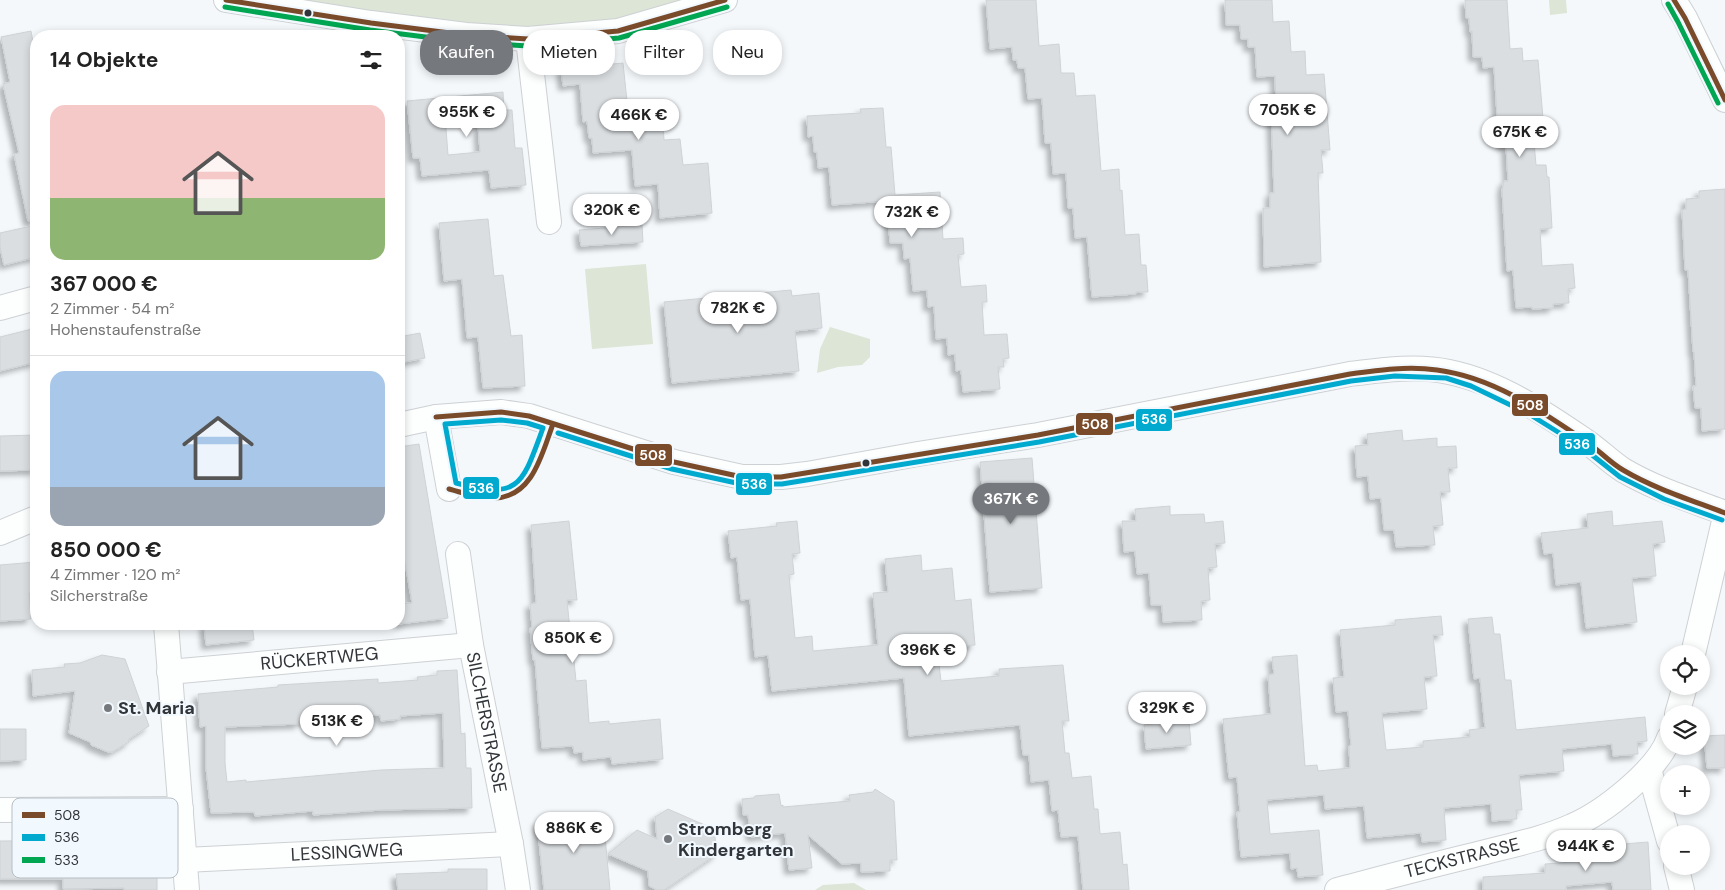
<!DOCTYPE html>
<html lang="de">
<meta charset="utf-8">
<style>
:root{--surface:#fff;--page:#f6f6f6;--text:#222;--muted:#767676;--line:#e0e0e0;--accent:#75797d}
body{margin:0;font-family:"DM Sans",sans-serif;background:var(--page);color:var(--text);height:100vh;display:flex;flex-direction:column;font-size:19px;white-space:nowrap}
*{box-sizing:border-box;margin:0}
p{font-size:16px;color:var(--muted)}
.icon{flex:none;width:28px;height:28px;fill:none;stroke:currentColor;stroke-width:2;stroke-linecap:round;stroke-linejoin:round}
.map{position:relative;flex:1;overflow:hidden}
.sheet{position:absolute;left:30px;top:30px;width:375px;height:600px;display:flex;flex-direction:column;background:var(--surface);border-radius:20px;box-shadow:0 2px 8px #0003}
.sheet>*{flex:none}
.banner{position:absolute;left:420px;top:30px;width:475px;height:45px;display:flex;gap:10px}
.buttons{position:absolute;left:1660px;top:645px;display:grid;gap:10px}
.buttons a{display:grid;place-items:center;width:50px;height:50px;border-radius:50%;background:var(--surface);box-shadow:0 2px 8px #0003;font-size:25px}
.price{position:absolute;translate:-50% -42px;padding:0 11px;border-radius:18px;background:#fff;color:#222;font-size:16px;line-height:32px;filter:drop-shadow(0 1px 2px #0008)}
.price::after{content:'';position:absolute;left:50%;top:30px;width:15px;height:11px;margin-left:-8px;background:inherit;clip-path:polygon(0 0,100% 0,50% 100%)}
.price.on{background:var(--accent);color:#fff}
ul{padding:0;list-style:none}
li{display:grid;align-content:center;gap:10px;height:265px;padding:0 20px}
li+li{border-top:1px solid var(--line)}
li span{display:grid;place-items:center;height:155px;border-radius:15px;color:#555}
li>.icon{margin-inline-start:auto}
span .icon{width:90px;height:90px;fill:#fffc;stroke-width:1}
li b{font-size:21px}
h2{display:flex;justify-content:space-between;align-items:center;height:60px;padding:0 20px;font-size:21px}
.chip{padding:0 18px;border-radius:20px;background:var(--surface);box-shadow:0 2px 8px #0003;font-size:18px;line-height:45px}
.chip.on{background:var(--accent);color:#fff}
.map>svg:first-child{display:block}
.green{fill:#dce5d6}
.building{fill:#dadee1;stroke:#cfd2d5;fill-rule:evenodd;filter:url(#shadow)}
.lines{fill:none;stroke-linecap:round;stroke-linejoin:round}
.minor-casing{stroke:#ced1d4;stroke-width:26}
.minor{stroke:#fdfefe;stroke-width:24}
.bus-1-casing{stroke:#f1f8fe;stroke-width:9}
.bus-2-casing{stroke:#f1f8fe;stroke-width:9}
.bus-3-casing{stroke:#f1f8fe;stroke-width:9}
.bus-1{stroke:#7a4b2a;stroke-width:5}
.bus-2{stroke:#00a9ce;stroke-width:5}
.bus-3{stroke:#00a651;stroke-width:5}
.bus-dot{fill:#313539;stroke:#f1f8fe;stroke-width:2}
.poi-dot{fill:#75797d;stroke:#f1f8fe;stroke-width:2}
.labels{text-anchor:middle;stroke-width:4;stroke-linejoin:round;paint-order:stroke}
.street-label{font-size:18px;fill:#313539;stroke:#f1f8fe}
.poi-label{font-size:18px;font-weight:bold;fill:#313539;stroke:#f1f8fe;text-anchor:start}
.key{fill:#f1f8fe;stroke:#b7bec3;stroke-width:1}
.key-label{font-size:14px;fill:#313539}
.line-badge{stroke:#f1f8fe;stroke-width:2}
.badge-label{font-size:14px;text-anchor:middle;font-weight:bold;fill:#fff}
</style>
<div class="map">
<svg width="1725" height="890" viewBox="0 0 1725 890">
<defs>
<filter id="shadow"><feDropShadow dx="-4.5" dy="4.5" stdDeviation="2.5" flood-color="#0004"/></filter>
</defs>
<rect width="100%" height="100%" fill="#f4f8fb"/>
<g class="green">
<path d="M226 0H725L588 35Z"/>
<path d="M1549 0H1566L1567 13 1550 15Z"/>
<path d="M646 264 653 344 592 349 585 269Z"/>
<path d="M830 327 870 339V357L862 365 838 367 817 373 820 349Z"/>
<path d="M854 883 866 890H815L823 885Z"/>
</g>
<g class="building">
<path d="M986 0H1036L1039 46 1059 44 1061 73H1074L1076 96 1095 95 1101 171 1119 169 1120 191 1122 190 1125 235 1139 234 1141 265H1146L1148 292H1136V294L1092 297 1087 237 1075 238 1073 208H1068L1066 173 1053 174 1051 143H1045L1042 98 1028 99 1025 68H1018L1017 60H1013L1012 47 990 49Z"/>
<path d="M1225 0H1272L1273 22 1289 21 1291 52 1305 51 1306 75 1324 74 1330 150H1321L1323 173H1318L1321 262 1264 267 1263 208H1270V193H1274L1271 108H1276L1275 76 1257 77 1255 47H1248V39H1241L1240 25H1226Z"/>
<path d="M1465 0H1507L1510 49 1522 48 1523 61 1538 60 1544 130 1533 131 1536 165H1546L1547 177H1549L1552 228 1540 229 1542 266 1573 264 1575 288 1568 289 1569 303 1553 304V308L1532 309V307L1516 308 1513 270 1507 271 1502 190 1504 181H1508L1506 146 1502 147 1501 131H1498L1494 67 1483 68 1482 57H1473L1472 31 1470 32 1469 18H1466Z"/>
<path d="M31 31 36 58V221H28L14 154 19 153 3 84 10 82 1 37Z"/>
<path d="M623 63 627 101 637 100 639 126 663 124 664 140 680 139 683 165 708 163 712 213 660 218 658 184 635 186 632 150 593 153 592 138H589L587 121 583 122 580 84 563 86 561 69Z"/>
<path d="M503 92 504 110H512L515 148H522L526 185 491 188 489 170 422 176 420 158H413L407 101ZM477 112 480 152 448 155 445 116Z"/>
<path d="M883 108 886 147H891L895 195 940 192 943 239 963 238 964 254 958 255 961 287 986 285 987 302H982L984 335 1007 334 1009 358 1003 359 1004 367H998L1000 389 963 392 961 370 956 371 955 354 948 355 947 338 936 339 934 306 928 307 927 290 913 291 910 258 904 259 903 243H890L887 201 832 205 829 167 818 168 817 152H814L813 136 808 137 807 116 861 113 860 109Z"/>
<path d="M1725 189V429L1702 431 1701 408H1695L1693 386H1696L1694 352H1693L1688 270H1685L1682 210 1686 209V199L1699 198V191Z"/>
<path d="M488 219 494 276 503 275 511 336 522 335 525 386 483 388 478 337 467 338 462 279 444 281 439 223Z"/>
<path d="M36 225V257L4 265 0 247V233Z"/>
<path d="M642 225 643 242 581 246 579 230Z"/>
<path d="M791 290 792 296 819 293 822 328 795 331 799 371 672 383 664 302Z"/>
<path d="M36 328V362L0 371V337Z"/>
<path d="M420 333 425 358 399 363V337Z"/>
<path d="M1402 430 1403 441 1437 438V447L1456 446 1457 468H1448L1450 492H1440L1443 525 1433 526 1435 545 1396 547 1394 530H1384L1381 498 1370 499 1368 476 1357 477 1355 446 1368 445 1367 434Z"/>
<path d="M36 435V470L0 471V436Z"/>
<path d="M419 444 448 618 399 624V604L412 603 399 529V447Z"/>
<path d="M1032 458 1042 588 990 592 980 462Z"/>
<path d="M1170 506V515L1204 514 1205 523 1223 521 1225 543 1215 544 1217 567 1208 568 1210 600 1201 601 1202 620 1163 622 1162 605H1151L1149 573 1137 574 1135 551 1124 552 1122 521H1136L1135 509Z"/>
<path d="M1612 511 1613 526 1662 521 1665 542 1653 544 1656 576 1632 578 1637 622 1586 628 1581 582 1556 585 1553 553 1544 554 1541 533 1588 528 1587 514Z"/>
<path d="M569 521 577 600H567L572 651H573L576 681 586 680 589 723 609 721V724L660 719 663 759 612 764 611 757 583 760V752L574 753 573 746 542 748 535 660H533L530 628 532 627 530 604 536 603 531 525Z"/>
<path d="M797 521 800 553 792 554 794 574 789 575 795 638 812 636 813 651 878 645 873 593 888 592 885 559 921 555 922 571 952 568 955 601 971 599 975 645 937 648 941 681 999 676V669L1063 665 1069 721H1062L1065 753H1069L1072 778 1091 776 1094 809H1098L1100 834 1120 832 1123 865 1127 864 1129 890H1083L1078 836 1061 837 1058 810 1052 811 1049 780 1031 782 1029 755H1023L1020 725 909 736 904 678 772 691 768 655 755 657 750 599 741 600 737 557 731 558 728 531 777 526 776 523Z"/>
<path d="M36 562V593H29L31 619 0 621V565Z"/>
<path d="M1441 616 1443 635H1433L1437 676 1424 677 1427 709 1382 713 1386 750 1423 747V741L1470 737 1469 730 1485 728 1480 678 1474 679 1468 619 1492 617 1494 634H1500L1505 680H1511L1516 730 1645 717 1647 741 1637 742 1638 754 1613 756 1612 744 1562 749 1564 771 1519 775 1522 810H1516L1517 819 1492 821 1491 804 1444 808 1446 840 1422 842 1421 833 1367 838 1364 806 1325 809 1324 795 1267 800 1270 834 1319 830 1323 875 1298 877 1297 868 1291 869 1290 853 1241 857 1237 812H1240L1237 777 1229 778 1223 719 1271 714 1268 675 1274 674 1272 657 1297 655 1305 766 1317 765 1318 771 1350 768 1349 746 1351 745 1348 711 1336 712 1333 678 1344 677 1340 630 1395 625V620Z"/>
<path d="M204 624H252L254 640 206 645Z"/>
<path d="M102 655 125 659 149 726 129 739V742L112 752H108L91 745 90 742 69 733 75 691 33 696 32 670 65 667 64 664 80 663Z"/>
<path d="M457 670 461 734 465 733 466 768H471L472 808 381 810 313 815V811L255 816 254 812 211 813 206 768V726L200 727 198 694 278 687V685L378 679V683L418 680 417 677 437 675V671ZM443 713 444 768 381 770 246 782V780L227 782 225 763V727L299 724V721L380 715 381 721 400 719V716Z"/>
<path d="M1172 717V723L1189 721 1191 745 1146 749 1144 725 1153 724 1152 719Z"/>
<path d="M0 729H26V760L0 761Z"/>
<path d="M1725 735V768H1707L1704 736Z"/>
<path d="M875 789 894 801 897 860H890V871L861 872V863L842 864 808 835 812 868 789 870 785 833 751 837 748 815H743L742 799 754 798 755 796 779 794 781 806 783 805V807L850 801 849 795 873 792Z"/>
<path d="M668 809 714 829 717 854 664 890H657L649 886 648 871 608 854 637 830 657 839 655 817Z"/>
<path d="M603 815 610 890H544L537 822Z"/>
<path d="M97 840V843H157V890H124V888L63 889V879H0V841Z"/>
<path d="M1648 842 1651 890H1613L1612 882 1566 886V890H1483V877L1545 873V864L1601 860 1600 846Z"/>
<path d="M448 869H487V890H398L396 874 448 872Z"/>
</g>
<g class="lines">
<g class="minor-casing">
<g id="minor">
<path d="M226 0 371 23 466 35 528 39 618 31 725 0"/>
<path d="M1674 0 1685 18 1725 100"/>
<path d="M528 39 549 222"/>
<path d="M0 308 36 298"/>
<path d="M436 417 449 489"/>
<path d="M399 425 436 417 501 412 529 416 674 462 742 477H781L807 474 918 454 1038 435 1350 374C1382 370 1417 365 1449 372 1498 382 1543 412 1584 440 1598 449 1609 461 1623 470 1655 489 1691 500 1725 513"/>
<path d="M0 533 36 518"/>
<path id="s1" d="M458 554 471 645 511 844 518 890"/>
<path d="M166 624 187 890"/>
<path d="M1693 654 1725 517"/>
<path id="s2" d="M169 672 471 645"/>
<path d="M1677 714 1685 686"/>
<path d="M1649 769 1669 841"/>
<path d="M0 810 181 809"/>
<path id="s3" d="M185 860 511 844"/>
<path d="M1676 866 1682 890"/>
<path id="s4" d="M1337 890C1383 878 1428 866 1474 855 1507 846 1541 840 1572 826 1603 813 1658 770 1669 738"/>
</g>
</g>
<use href="#minor" class="minor"/>
<g class="bus-1-casing">
<g id="bus-1">
<path d="M226 0 371 23 466 35 528 39 618 31 725 0"/>
<path d="M1674 0 1685 18 1725 100"/>
<path d="M436 417 501 412 529 416 674 462 742 477H781L1038 435 1350 374C1379 370 1408 366 1437 370 1492 377 1540 410 1584 440 1598 449 1609 462 1623 470 1655 489 1691 500 1725 513"/>
<path d="M449 489C464 493 479 499 495 498 533 497 542 453 553 424"/>
</g>
</g>
<g class="bus-2-casing">
<g id="bus-2">
<path d="M501 420 527 423 543 428C522 485 520 500 456 483L445 424Z"/>
<path d="M558 433 672 469 741 484H782L1039 442 1351 381 1395 376 1446 378 1471 386 1529 414 1582 447 1620 477 1664 499 1722 520"/>
</g>
</g>
<g class="bus-3-casing">
<g id="bus-3">
<path d="M1668 4 1678 22 1718 103"/>
<path d="M225 7 370 30 465 42 528 46 619 38 727 7"/>
</g>
</g>
<use href="#bus-1" class="bus-1"/>
<use href="#bus-2" class="bus-2"/>
<use href="#bus-3" class="bus-3"/>
</g>
<g class="bus-dot">
<circle cx="308" cy="13" r="4.5"/>
<circle cx="866" cy="463" r="4.5"/>
</g>
<g class="poi-dot">
<circle cx="108" cy="708" r="5"/>
<circle cx="668" cy="839" r="5"/>
</g>
<g class="labels">
<g class="street-label">
<text dy="6" stroke="none"><textPath href="#s2" startOffset="151">RÜCKERTWEG</textPath></text>
<text dy="6" stroke="none"><textPath href="#s1" startOffset="171">SILCHERSTRASSE</textPath></text>
<text dy="6" stroke="none"><textPath href="#s3" startOffset="162">LESSINGWEG</textPath></text>
<text dy="6" stroke="none"><textPath href="#s4" startOffset="129">TECKSTRASSE</textPath></text>
</g>
<g class="poi-label">
<text x="118" y="714">St. Maria</text>
<text x="678" y="835">Stromberg<tspan x="678" dy="21">Kindergarten</tspan></text>
</g>
</g>
<rect x="12" y="798" width="166" height="80" rx="8" class="key"/>
<rect x="22" y="812" width="23" height="6" fill="#7a4b2a"/>
<rect x="22" y="834" width="23" height="7" fill="#00a9ce"/>
<rect x="22" y="857" width="23" height="6" fill="#00a651"/>
<g class="key-label">
<text x="54" y="820">508</text>
<text x="54" y="842">536</text>
<text x="54" y="865">533</text>
</g>
<g class="line-badge">
<rect x="1511" y="393" width="38" height="24" rx="5" fill="#7a4b2a"/>
<rect x="1135" y="408" width="38" height="24" rx="5" fill="#00a9ce"/>
<rect x="1075" y="412" width="39" height="24" rx="5" fill="#7a4b2a"/>
<rect x="1558" y="432" width="38" height="24" rx="5" fill="#00a9ce"/>
<rect x="634" y="443" width="39" height="24" rx="5" fill="#7a4b2a"/>
<rect x="735" y="472" width="38" height="24" rx="5" fill="#00a9ce"/>
<rect x="462" y="476" width="38" height="24" rx="5" fill="#00a9ce"/>
</g>
<g class="badge-label">
<text x="1530" y="410">508</text>
<text x="1154" y="424">536</text>
<text x="1095" y="429">508</text>
<text x="1577" y="449">536</text>
<text x="653" y="460">508</text>
<text x="754" y="489">536</text>
<text x="481" y="493">536</text>
</g>
</svg>
<div class="buttons">
<a><svg class="icon" aria-label="locate" viewBox="0 0 24 24"><circle cx="12" cy="12" r="6"/><path d="M12 2v4M12 18v4M2 12h4M18 12h4"/></svg></a>
<a><svg class="icon" aria-label="layers" viewBox="0 0 24 24"><path d="M12 4l9 5-9 5-9-5zM3 14l9 5 9-5"/></svg></a>
<a>+</a>
<a>−</a>
</div>
<b class="price" style="left:1288px;top:136px">705K €</b>
<b class="price" style="left:467px;top:138px">955K €</b>
<b class="price" style="left:639px;top:141px">466K €</b>
<b class="price" style="left:1520px;top:158px">675K €</b>
<b class="price" style="left:612px;top:236px">320K €</b>
<b class="price" style="left:912px;top:238px">732K €</b>
<b class="price" style="left:738px;top:334px">782K €</b>
<b class="price on" style="left:1011px;top:525px">367K €</b>
<b class="price" style="left:573px;top:664px">850K €</b>
<b class="price" style="left:928px;top:676px">396K €</b>
<b class="price" style="left:1167px;top:734px">329K €</b>
<b class="price" style="left:337px;top:747px">513K €</b>
<b class="price" style="left:574px;top:854px">886K €</b>
<b class="price" style="left:1586px;top:872px">944K €</b>
<div class="banner">
<a class="chip on">Kaufen</a>
<a class="chip">Mieten</a>
<a class="chip">Filter</a>
<a class="chip">Neu</a>
</div>
<section class="sheet">
<h2>14 Objekte<svg class="icon" aria-label="filters" viewBox="0 0 24 24"><path d="M4 7h16M4 17h16"/><circle cx="9" cy="7" r="2"/><circle cx="15" cy="17" r="2"/></svg></h2>
<ul>
<li><span style="background:linear-gradient(#f6c9c9 60%,#8fb573 0)"><svg class="icon" aria-label="home" viewBox="0 0 24 24"><path d="M3 11l9-7 9 7M6 9v11h12V9"/></svg></span><div><b>367 000 €</b><p>2 Zimmer · 54 m²</p><p>Hohenstaufenstraße</p></div></li>
<li><span style="background:linear-gradient(#a9c7e8 75%,#9aa5b1 0)"><svg class="icon" aria-label="home" viewBox="0 0 24 24"><path d="M3 11l9-7 9 7M6 9v11h12V9"/></svg></span><div><b>850 000 €</b><p>4 Zimmer · 120 m²</p><p>Silcherstraße</p></div></li>
</ul>
</section>
</div>
